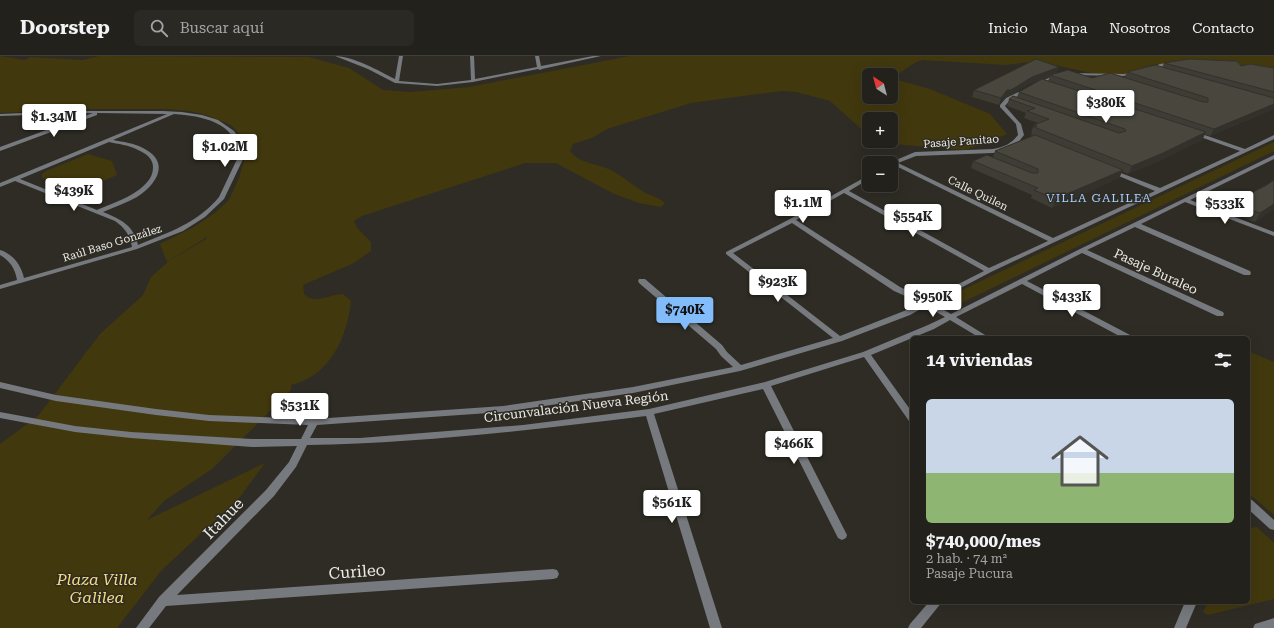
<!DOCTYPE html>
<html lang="es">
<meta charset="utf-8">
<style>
:root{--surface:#22211b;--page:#2a2924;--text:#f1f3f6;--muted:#a2a3a3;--line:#3f3e3a;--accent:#83bcfb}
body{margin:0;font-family:"Roboto Serif",serif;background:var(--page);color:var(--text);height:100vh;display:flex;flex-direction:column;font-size:15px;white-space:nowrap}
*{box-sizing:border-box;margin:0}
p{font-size:13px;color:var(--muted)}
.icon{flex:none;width:22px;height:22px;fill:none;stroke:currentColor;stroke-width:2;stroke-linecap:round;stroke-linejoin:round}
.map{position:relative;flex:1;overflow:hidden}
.side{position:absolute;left:910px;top:280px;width:340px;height:268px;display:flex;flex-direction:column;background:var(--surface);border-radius:6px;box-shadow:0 4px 16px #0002,0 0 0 1px var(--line)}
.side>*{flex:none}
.needle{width:26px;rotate:324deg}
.controls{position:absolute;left:862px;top:12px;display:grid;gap:8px}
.controls a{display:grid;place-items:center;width:36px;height:36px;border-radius:6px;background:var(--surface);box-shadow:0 4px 16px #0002,0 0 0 1px var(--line);font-size:20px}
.price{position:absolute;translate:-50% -34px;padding:0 9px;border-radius:4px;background:#fff;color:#222;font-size:13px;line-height:26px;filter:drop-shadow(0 1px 2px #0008)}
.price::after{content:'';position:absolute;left:50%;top:24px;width:12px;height:9px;margin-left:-6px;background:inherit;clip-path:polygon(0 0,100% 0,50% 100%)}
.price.current{background:var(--accent);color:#111}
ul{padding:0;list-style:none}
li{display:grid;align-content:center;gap:8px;height:212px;padding:0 16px}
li+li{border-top:1px solid var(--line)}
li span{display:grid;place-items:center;height:124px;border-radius:6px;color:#555}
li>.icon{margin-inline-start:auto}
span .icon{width:72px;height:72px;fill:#fffc;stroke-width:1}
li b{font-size:17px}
h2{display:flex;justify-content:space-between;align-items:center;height:48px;padding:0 16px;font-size:17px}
header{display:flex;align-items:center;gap:24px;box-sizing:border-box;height:56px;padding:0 20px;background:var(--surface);border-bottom:1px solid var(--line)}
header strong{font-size:19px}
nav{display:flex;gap:22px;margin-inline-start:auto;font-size:14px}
.search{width:280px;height:36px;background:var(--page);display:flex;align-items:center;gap:10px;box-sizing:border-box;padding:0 14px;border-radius:6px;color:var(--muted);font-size:15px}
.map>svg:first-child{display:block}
.green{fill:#42380e}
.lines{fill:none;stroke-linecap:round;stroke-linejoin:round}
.minor{fill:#76797d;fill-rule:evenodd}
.wall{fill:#3f3c35;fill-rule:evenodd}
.shaded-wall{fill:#33312b}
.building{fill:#49463e;stroke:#33312b}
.labels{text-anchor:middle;stroke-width:3;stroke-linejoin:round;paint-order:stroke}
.far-street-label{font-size:11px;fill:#eae9e4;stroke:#2e2c24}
.far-neighbourhood-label{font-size:12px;letter-spacing:1px;fill:#a6d0ff;stroke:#2e2c24}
.street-label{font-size:13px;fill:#eae9e4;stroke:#2e2c24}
.near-street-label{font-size:16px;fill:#eae9e4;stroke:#2e2c24}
.near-park-label{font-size:16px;font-style:italic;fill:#f5dc82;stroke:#2e2c24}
</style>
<header>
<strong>Doorstep</strong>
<div class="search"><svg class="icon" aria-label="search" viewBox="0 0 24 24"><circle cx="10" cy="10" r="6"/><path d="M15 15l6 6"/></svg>Buscar aquí</div>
<nav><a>Inicio</a><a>Mapa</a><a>Nosotros</a><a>Contacto</a></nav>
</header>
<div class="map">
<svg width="1274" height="572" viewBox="0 0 1274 572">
<rect width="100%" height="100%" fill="#2e2c24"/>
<g class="green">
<path d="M0 0 25 4 30 1 83 4 99 0 309 1 349 12 383 34 410 36 469 31 630 0H1274V18L1171 7 1151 9 1135 17 1104 20 1037 5 1006 9 923 4C911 6 904 17 891 21V19H869V41H891V22L930 33 990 58 1007 78 984 88 965 94 892 88 885 85H891V63H869V80L830 45 796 36 782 35 691 47 607 73 594 81 573 88 570 95C581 109 598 107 613 115 624 121 633 130 644 136 650 140 661 141 665 148L660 151 639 147 612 137 556 107H525L362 160 354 165 357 172 371 186V195L354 207 303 229 304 238C314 249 330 238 343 238L351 245C347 282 330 320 291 329V334L212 413 164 445 147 464 265 407 240 441 161 515 117 572H0V388L38 360 100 278 143 239 151 221 169 205 206 183 207 181 167 206 160 188 194 171 216 156 229 144 239 122 247 95 241 80 231 69 203 58 189 55 166 53H83L0 57Z"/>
<path d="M1274 86V95L953 251H946L940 247 943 243Z"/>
<path d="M88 98 112 105 117 119 77 136 42 122V118L46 115Z"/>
<path d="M1248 295 1274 306V459L1248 437Z"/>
<path d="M1257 471 1274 487V543L1208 559 1203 556 1208 546H1248V473L1249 472Z"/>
</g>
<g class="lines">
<g class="minor">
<path d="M335 0C353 0 379 15 395 23L399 0H403L399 25 437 28 471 24 470 0H474L475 23 537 11 535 0H539L541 10 593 0H601L542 13 540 14 538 13 473 26 437 30 395 27 368 13Z"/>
<path d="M1173 6 1175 7V8L1147 15 1145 14 1160 8Z"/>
<path d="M1136 16H1138V18L1124 20 1070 19 1068 18 1070 17 1124 18Z"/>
<path d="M1057 18 1061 19 1010 44 1005 50 1021 68 1024 79 1017 88 1008 93 993 97 916 100 898 107 1053 182 1155 135 1109 116V114H1113L1160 132 1240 95 1192 78V76H1196L1245 93 1274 79V83L991 216 932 247 951 258 1080 193 1274 99V103L1190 144 1274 176V180L1185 146 1141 168 1250 215 1251 217 1250 219H1244L1135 171 1087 194 1223 256 1224 258 1223 260H1217L1082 197 1027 225 1132 280 1133 282H1123L1022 228 956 261 990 282H980L950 264 934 273 871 299 912 356V366L909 365 864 301 771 330 847 479 846 482 842 484 838 482 763 333 654 358 722 572H710L646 360C533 374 420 387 307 389L296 411 274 440 177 539 553 513 557 514 559 518 557 522 553 523 166 550 149 572H136L159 541 266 434 289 406 297 390 252 391 131 382 75 376 0 362V356L75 370 131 376 252 383H301L308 369 209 365 156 359 56 345 0 332V326L56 339 156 353 209 359 314 363 503 350 633 331 733 311 721 300 716 293 639 227 638 225 639 223H645L722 289 727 296 741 309 833 282 726 198V196L790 163 869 119V123L849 135 989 212 1048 185 894 109 891 110V107H889L915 96 993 93C1004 91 1011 88 1018 79L1016 68 1000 51V49L1006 42ZM844 137 984 215 927 244 900 231 796 164ZM792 167 894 235 921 247 904 255 840 280 733 197ZM926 250 945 261 928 269 863 296 765 326 649 353 523 369 360 382H310L317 369 503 356 633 337 740 315 842 285 910 259Z"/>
<path d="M67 55H163L182 56 202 59 218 64 234 75 242 86 245 99 224 143 205 161 183 175 137 193 0 233V229L17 224C15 212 10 205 0 199V194C13 198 21 209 24 222L132 191C130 179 125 172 115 165L15 125 0 131V127L167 58 97 57V59L0 95V91L93 57 0 60V58ZM174 58C202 60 236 66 239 99L219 141C198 167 167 177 138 189 134 169 120 163 103 156 114 151 126 147 137 141 157 128 171 106 143 92 134 87 123 86 113 84ZM109 86C118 88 129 89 138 94 145 97 153 102 153 111 154 134 114 147 97 154L20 123Z"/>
<path d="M1248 443 1252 444 1274 464V474L1270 473 1248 453Z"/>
<path d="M929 546H942L921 572H908L910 568Z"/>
<path d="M1185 546H1197L1186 572H1174Z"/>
<path d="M1274 562V572H1253L1255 568Z"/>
</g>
</g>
<g class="wall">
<path d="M1164 7 1274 12V53L1210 80 1205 78 1202 84 1159 105 1128 118 1122 115 1119 122 1052 152 1031 142 1032 139 971 112 973 105 993 101 995 95 1033 80 1031 79 1032 76H1031L1034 69 1038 67 1024 62 1026 57 1007 50 1009 43 1017 41 1019 36 1041 23 1029 28 1009 40 1005 41 999 49 972 41 974 34 1059 11 1056 17 1092 22H1124L1127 16 1162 12ZM1050 20 1048 25 1042 23Z"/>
<path d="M1274 124V153L1255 166 1231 157 1236 149Z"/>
</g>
<g class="shaded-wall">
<path d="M1059 11 1056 17 1029 28 1009 40 1005 41 999 49 1001 42 1007 34 1032 21Z"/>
<path d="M1274 48V53L1210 80 1214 73Z"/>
<path d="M1206 76 1202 84 1159 105 1128 118 1132 110Z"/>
<path d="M1123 114 1119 122 1052 152 1055 143Z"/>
<path d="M1274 148V153L1255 166 1260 157Z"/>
</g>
<g class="building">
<path d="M1036 3 1059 11 1032 21 1011 34H1007L1001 42 974 34Z"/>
<path d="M1189 3 1233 5H1237L1241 10 1250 8 1274 12V36L1164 7Z"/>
<path d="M1155 9 1274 42V48L1214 73 1050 19 1068 14 1092 22 1110 17 1203 46H1208V42L1127 16Z"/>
<path d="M1042 23 1206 76 1163 97 1132 110 1034 71 1037 70 1034 69 1049 63 1027 55 1035 52 1009 43 1013 40 1119 77 1126 75 1125 73 1019 36Z"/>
<path d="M1035 79 1123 114 1055 143 1034 134 1038 132 973 105 987 99 1032 117H1038V113L995 95Z"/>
<path d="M1274 124V148L1260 157 1236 149 1255 135 1265 130Z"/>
</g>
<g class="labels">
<g class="far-street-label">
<text transform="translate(961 85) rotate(-4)" y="4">Pasaje Panitao</text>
<text transform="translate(978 137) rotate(26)" y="4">Calle Quilen</text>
<text transform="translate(112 187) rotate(-17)" y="4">Raúl Baso González</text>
</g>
<g class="far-neighbourhood-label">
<text x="1099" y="146">VILLA GALILEA</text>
</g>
<g class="street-label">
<text transform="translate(1156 215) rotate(25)" y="5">Pasaje Buraleo</text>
<text transform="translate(576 350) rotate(-7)" y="5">Circunvalación Nueva Región</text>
</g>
<g class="near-street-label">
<text transform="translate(223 462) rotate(-46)" y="6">Itahue</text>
<text transform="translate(357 515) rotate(-4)" y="6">Curileo</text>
</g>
<g class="near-park-label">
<text x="97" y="529">Plaza Villa<tspan x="97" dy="18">Galilea</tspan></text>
</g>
</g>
</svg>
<div class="controls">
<a><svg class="needle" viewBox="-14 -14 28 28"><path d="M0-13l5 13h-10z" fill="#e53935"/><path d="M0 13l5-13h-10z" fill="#a2a3a3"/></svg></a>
<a>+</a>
<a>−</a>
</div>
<b class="price" style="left:1106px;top:68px">$380K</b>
<b class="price" style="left:54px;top:82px">$1.34M</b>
<b class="price" style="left:225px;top:112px">$1.02M</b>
<b class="price" style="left:74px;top:156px">$439K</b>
<b class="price" style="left:803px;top:168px">$1.1M</b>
<b class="price" style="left:1225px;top:169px">$533K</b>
<b class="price" style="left:913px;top:182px">$554K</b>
<b class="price" style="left:778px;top:247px">$923K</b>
<b class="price" style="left:933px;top:262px">$950K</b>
<b class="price" style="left:1072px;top:262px">$433K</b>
<b class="price current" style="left:685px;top:275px">$740K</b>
<b class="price" style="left:300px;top:371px">$531K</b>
<b class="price" style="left:794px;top:409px">$466K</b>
<b class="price" style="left:672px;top:468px">$561K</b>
<section class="side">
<h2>14 viviendas<svg class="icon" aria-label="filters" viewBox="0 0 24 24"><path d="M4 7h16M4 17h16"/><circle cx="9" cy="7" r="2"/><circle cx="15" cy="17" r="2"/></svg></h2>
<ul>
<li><span style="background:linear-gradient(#c9d6e8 60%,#8fb573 0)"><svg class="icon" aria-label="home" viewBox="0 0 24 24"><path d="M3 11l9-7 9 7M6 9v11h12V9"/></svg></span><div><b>$740,000/mes</b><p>2 hab. · 74 m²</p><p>Pasaje Pucura</p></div></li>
</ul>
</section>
</div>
